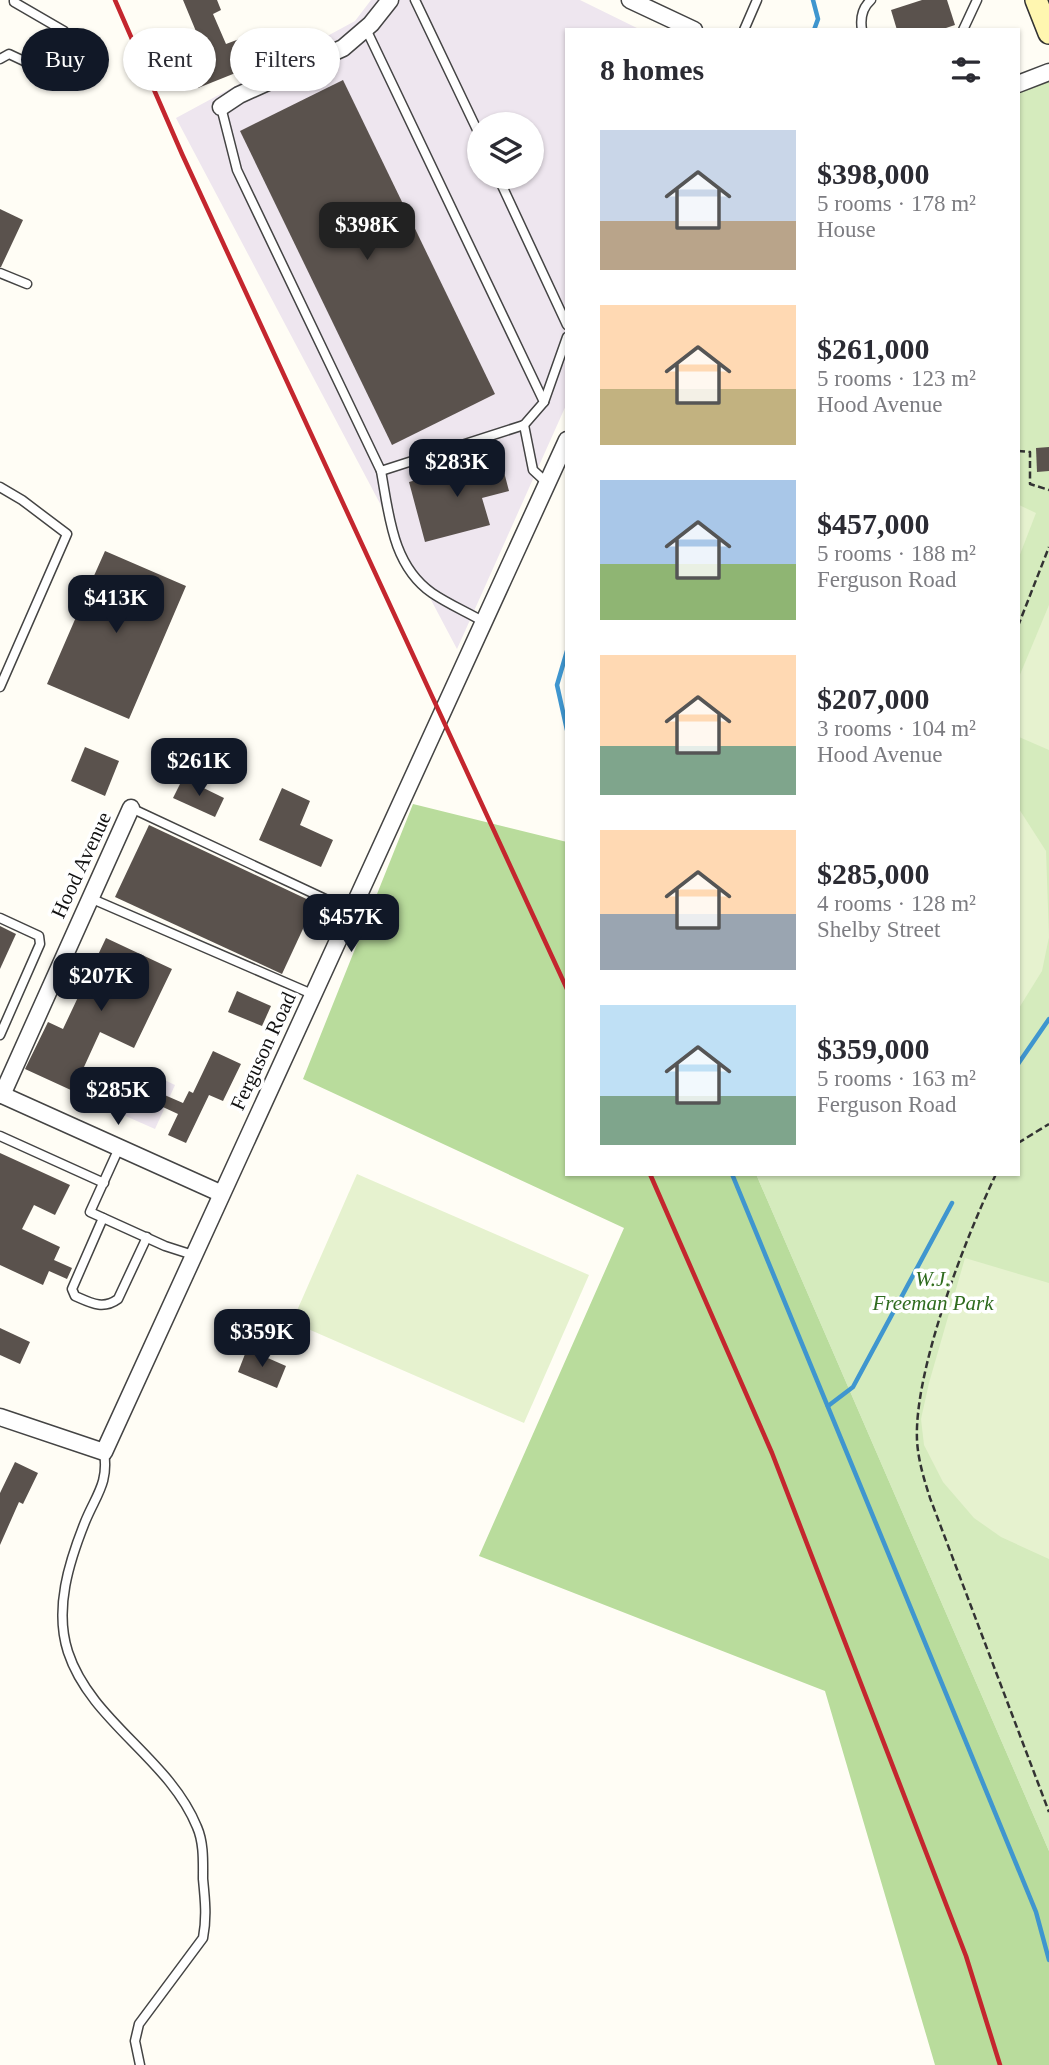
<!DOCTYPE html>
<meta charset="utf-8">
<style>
:root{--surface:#fff;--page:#f2f2f3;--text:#2b2b33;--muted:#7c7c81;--accent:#111827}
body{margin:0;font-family:"Times New Roman",serif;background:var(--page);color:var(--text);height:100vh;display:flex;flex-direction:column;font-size:26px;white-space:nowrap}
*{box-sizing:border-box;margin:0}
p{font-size:23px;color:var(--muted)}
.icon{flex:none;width:38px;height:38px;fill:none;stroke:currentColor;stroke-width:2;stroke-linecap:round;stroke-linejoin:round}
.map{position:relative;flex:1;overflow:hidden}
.drawer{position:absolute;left:565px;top:28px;width:455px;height:1148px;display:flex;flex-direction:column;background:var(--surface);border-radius:0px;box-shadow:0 2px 5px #0004}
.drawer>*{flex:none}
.banner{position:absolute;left:21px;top:28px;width:439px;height:63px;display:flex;gap:14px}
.tools{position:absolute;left:467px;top:112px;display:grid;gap:14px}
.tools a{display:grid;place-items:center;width:77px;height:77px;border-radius:50%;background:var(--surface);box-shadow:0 2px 5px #0004;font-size:35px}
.price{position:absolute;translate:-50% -60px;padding:0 16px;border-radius:14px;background:var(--accent);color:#fff;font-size:23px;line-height:46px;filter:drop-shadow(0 2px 4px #0008)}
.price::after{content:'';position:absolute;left:50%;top:42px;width:21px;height:16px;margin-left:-10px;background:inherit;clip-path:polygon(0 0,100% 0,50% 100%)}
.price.selected{background:#222;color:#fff}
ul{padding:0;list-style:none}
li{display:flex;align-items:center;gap:21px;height:175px;padding:0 35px}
li span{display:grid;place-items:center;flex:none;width:196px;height:140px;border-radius:0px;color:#555}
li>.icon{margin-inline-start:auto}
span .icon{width:84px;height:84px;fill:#fffc;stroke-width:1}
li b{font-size:30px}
h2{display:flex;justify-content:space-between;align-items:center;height:84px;padding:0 35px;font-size:30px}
.tag{padding:0 24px;border-radius:32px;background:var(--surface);box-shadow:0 2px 5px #0004;font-size:24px;line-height:63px}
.tag.selected{background:var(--accent);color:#fff}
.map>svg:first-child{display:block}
.industrial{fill:#eee6ef;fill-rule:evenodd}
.green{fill:#d5ebbd}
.forest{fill:#b9dc9c}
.pitch{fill:#e6f2cf}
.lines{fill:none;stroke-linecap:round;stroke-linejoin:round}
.stream{stroke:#3f96cf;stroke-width:4.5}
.building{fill:#5a524d}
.lane-casing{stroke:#444;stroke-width:11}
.street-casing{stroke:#444;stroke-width:19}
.secondary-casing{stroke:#333;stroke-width:24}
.path{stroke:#333;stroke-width:2.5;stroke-dasharray:7 3.5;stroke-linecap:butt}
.lane{stroke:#fff;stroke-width:8}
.street{stroke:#fff;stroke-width:16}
.secondary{stroke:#fff6b0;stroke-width:21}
.rail{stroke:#c4262e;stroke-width:4.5}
.labels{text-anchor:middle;stroke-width:7;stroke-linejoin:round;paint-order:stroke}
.street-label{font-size:21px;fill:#111;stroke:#fff}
.park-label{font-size:21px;font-style:italic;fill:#2f6b1f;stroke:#fff}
</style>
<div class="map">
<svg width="1049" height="2065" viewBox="0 0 1049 2065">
<rect width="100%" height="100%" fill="#fffdf5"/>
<g class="industrial">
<path d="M371 0H580L641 30H567V403L457 649 176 118 355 21ZM480 124H532V177H480Z"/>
<path d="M141 1069 175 1085 155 1129 121 1114Z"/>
</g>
<path class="green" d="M1049 72V1851L756 1174H1018V84Z"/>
<path class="forest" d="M413 804 567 842V1174H756L1049 1851V2065H935L825 1691 479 1556 624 1228 303 1079Z"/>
<g class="pitch">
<path d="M1019 505 1036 513 1019 557Z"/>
<path d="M1049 605V750L1019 737V677Z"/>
<path d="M1019 809 1046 851 1049 937 1042 971 1019 1008Z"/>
<path d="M357 1174 589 1275 524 1423 292 1322Z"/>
<path d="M965 1258 1049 1283V1559L1001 1537 974 1518 943 1482 924 1445 921 1419 929 1383Z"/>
</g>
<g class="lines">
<g class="stream">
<path d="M813 0 818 19 814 30"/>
<path d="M567 651 557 685 567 730"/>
<path d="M1018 1064 1049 1019"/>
<path d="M732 1174 1036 1912 1049 1960"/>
<path d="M828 1406 853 1387 952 1203"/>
</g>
</g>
<g class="building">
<path d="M183 0H217L221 10 213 14 226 44 242 38 253 66 198 88 187 60 205 53Z"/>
<path d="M922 0H947L955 25 940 30H897L891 10Z"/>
<path d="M343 80 495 394 392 445 240 131Z"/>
<path d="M0 209 23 220 1 267H0Z"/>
<path d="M1049 447V471L1037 472 1036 448Z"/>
<path d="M500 457 509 491 482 498 490 525 425 542 409 482Z"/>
<path d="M105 551 186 586 129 719 47 684 83 601 77 599 83 585 89 587Z"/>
<path d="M85 747 119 761 105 796 71 781Z"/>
<path d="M183 778 224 798 215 817 173 798Z"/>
<path d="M282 788 310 801 300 825 333 840 321 867 259 840Z"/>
<path d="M149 825 315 903 282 974 115 897Z"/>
<path d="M0 926 16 934 0 969Z"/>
<path d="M106 938 172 969 134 1048 100 1032 73 1091 25 1069 48 1022 63 1029Z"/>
<path d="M237 991 271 1006 262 1026 228 1012Z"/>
<path d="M213 1051 241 1064 223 1101 209 1095 186 1143 168 1135 178 1114 126 1090 130 1080 183 1103 189 1091 193 1093Z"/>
<path d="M0 1153 70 1185 55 1215 34 1205 22 1229 60 1247 54 1260 72 1268 67 1279 49 1271 43 1285 0 1265Z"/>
<path d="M0 1328 30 1342 20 1364 0 1355Z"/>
<path d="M247 1349 286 1366 277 1388 238 1372Z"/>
<path d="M15 1462 38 1473 23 1504 19 1502 0 1545V1493Z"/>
</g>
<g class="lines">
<g class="lane-casing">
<g id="lane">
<path d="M415 0 480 136"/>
<path d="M744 30 757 0"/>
<path d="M862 30C860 18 862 8 871 0"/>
<path d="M963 30 977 0"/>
<path d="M0 59 9 54 60 78C68 62 77 46 64 31L14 2V0"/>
<path d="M221 107 237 170 381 471 524 425 544 402 366 29"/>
<path d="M498 177 567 325"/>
<path d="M0 273 27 284"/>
<path d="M544 402 567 337"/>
<path d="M524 425 533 470 547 483"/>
<path d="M381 471C389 514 392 565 432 593 448 604 467 612 484 622"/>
<path d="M0 487 22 500 67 534 0 687"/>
<path d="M131 808 351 911"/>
<path d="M90 898 312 994"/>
<path d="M0 918 39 936 40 944 0 1035"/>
<path d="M0 1136 104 1183"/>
<path d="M119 1148 90 1212 165 1246 193 1255"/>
<path d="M103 1218 72 1289 75 1296C91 1303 103 1310 118 1299L147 1237"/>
<path d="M104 1452C109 1483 96 1495 85 1522 69 1562 54 1609 68 1652 91 1722 169 1758 197 1827 204 1843 203 1862 203 1879 205 1899 207 1918 203 1938L139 2024 135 2041 140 2065"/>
</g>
</g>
<g class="street-casing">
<g id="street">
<path d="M630 0 694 30"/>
<path d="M1018 84 1049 72"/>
<path d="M221 107 239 95 343 48 371 24 390 0"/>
<path d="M0 1094 220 1193"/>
<path d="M2 1095 131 808"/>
<path d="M0 1417 104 1452 567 440"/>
</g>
</g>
<g class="secondary-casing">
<path id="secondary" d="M1036 0 1049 33"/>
</g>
<g class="path">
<path d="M1018 451 1030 452V484L1049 490"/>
<path d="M1018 626 1049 547"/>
<path d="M1018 1143 1049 1124"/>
<path d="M996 1174C965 1239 914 1370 917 1440 918 1460 924 1479 930 1498L1049 1812"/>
</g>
<use href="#lane" class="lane"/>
<use href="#street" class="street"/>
<use href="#secondary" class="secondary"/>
<g class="rail">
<path d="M115 0 182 154 567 989"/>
<path d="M650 1174 772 1453 966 1956 1000 2065"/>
</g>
</g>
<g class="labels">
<g class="street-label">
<text transform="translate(81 865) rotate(-65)" y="7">Hood Avenue</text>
<text transform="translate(263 1051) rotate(-65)" y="7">Ferguson Road</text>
</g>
<g class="park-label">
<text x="933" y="1286">W.J.<tspan x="933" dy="24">Freeman Park</tspan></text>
</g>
</g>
</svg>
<div class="tools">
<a><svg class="icon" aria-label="layers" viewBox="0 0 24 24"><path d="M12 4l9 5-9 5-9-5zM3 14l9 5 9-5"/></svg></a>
</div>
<b class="price selected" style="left:367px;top:262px">$398K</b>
<b class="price" style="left:457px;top:499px">$283K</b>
<b class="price" style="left:116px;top:635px">$413K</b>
<b class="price" style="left:199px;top:798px">$261K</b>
<b class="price" style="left:351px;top:954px">$457K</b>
<b class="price" style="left:101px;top:1013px">$207K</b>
<b class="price" style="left:118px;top:1127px">$285K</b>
<b class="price" style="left:262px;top:1369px">$359K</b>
<div class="banner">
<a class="tag selected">Buy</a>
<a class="tag">Rent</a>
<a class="tag">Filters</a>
</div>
<section class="drawer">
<h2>8 homes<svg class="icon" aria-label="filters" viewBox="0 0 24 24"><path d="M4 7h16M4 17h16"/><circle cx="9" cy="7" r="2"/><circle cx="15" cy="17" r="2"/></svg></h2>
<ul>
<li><span style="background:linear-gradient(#c9d6e8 65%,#b9a48a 0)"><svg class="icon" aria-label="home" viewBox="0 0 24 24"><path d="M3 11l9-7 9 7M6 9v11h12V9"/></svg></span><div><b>$398,000</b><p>5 rooms · 178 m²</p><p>House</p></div></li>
<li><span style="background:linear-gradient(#ffd9b3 60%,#c2b280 0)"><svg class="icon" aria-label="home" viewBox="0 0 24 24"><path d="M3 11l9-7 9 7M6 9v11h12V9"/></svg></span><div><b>$261,000</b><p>5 rooms · 123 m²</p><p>Hood Avenue</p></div></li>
<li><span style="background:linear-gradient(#a9c7e8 60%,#8fb573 0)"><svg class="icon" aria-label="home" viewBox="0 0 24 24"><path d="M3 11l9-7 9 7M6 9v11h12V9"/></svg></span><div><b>$457,000</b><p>5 rooms · 188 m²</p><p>Ferguson Road</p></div></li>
<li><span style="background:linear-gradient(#ffd9b3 65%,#7fa58c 0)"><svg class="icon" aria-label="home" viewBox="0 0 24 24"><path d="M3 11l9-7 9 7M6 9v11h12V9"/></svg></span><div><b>$207,000</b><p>3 rooms · 104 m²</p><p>Hood Avenue</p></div></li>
<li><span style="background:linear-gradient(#ffd9b3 60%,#9aa5b1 0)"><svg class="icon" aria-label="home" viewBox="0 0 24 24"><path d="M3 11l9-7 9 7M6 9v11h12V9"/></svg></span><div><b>$285,000</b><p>4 rooms · 128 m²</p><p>Shelby Street</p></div></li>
<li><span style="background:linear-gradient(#bfe0f5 65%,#7fa58c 0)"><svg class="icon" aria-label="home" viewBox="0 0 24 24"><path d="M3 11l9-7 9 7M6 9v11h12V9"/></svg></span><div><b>$359,000</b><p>5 rooms · 163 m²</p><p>Ferguson Road</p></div></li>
</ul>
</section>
</div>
